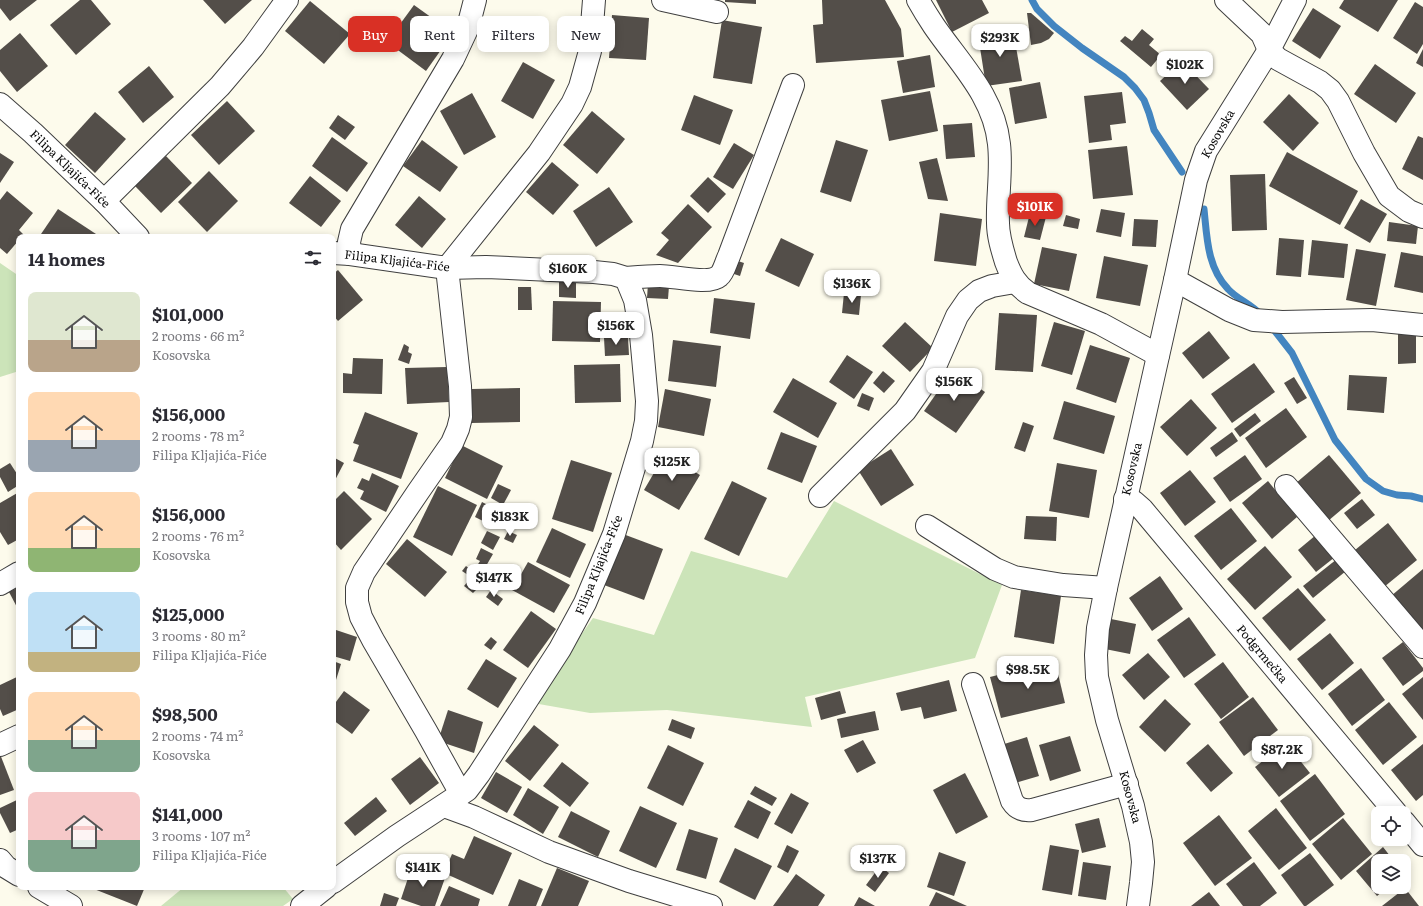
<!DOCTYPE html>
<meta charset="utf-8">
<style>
:root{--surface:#fff;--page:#f7f7f7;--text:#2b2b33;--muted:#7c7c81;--accent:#d93025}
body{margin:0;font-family:Literata,serif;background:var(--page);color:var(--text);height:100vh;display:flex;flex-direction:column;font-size:15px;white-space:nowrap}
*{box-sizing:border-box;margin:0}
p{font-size:13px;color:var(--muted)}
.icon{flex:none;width:22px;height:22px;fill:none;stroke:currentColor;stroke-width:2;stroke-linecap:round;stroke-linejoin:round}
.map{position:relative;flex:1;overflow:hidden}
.drawer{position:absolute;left:16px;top:234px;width:320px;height:656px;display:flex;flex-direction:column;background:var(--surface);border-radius:8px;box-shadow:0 2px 10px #0003}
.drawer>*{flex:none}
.top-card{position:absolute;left:348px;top:16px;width:380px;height:36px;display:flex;gap:8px}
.fabs{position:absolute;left:1371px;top:806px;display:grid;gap:8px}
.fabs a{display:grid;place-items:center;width:40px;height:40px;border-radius:8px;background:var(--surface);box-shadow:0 2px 10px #0003;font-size:20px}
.price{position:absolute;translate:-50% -34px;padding:0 9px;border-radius:8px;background:#fff;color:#222;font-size:13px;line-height:26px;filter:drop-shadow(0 1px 2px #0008)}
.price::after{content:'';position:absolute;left:50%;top:24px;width:12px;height:9px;margin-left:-6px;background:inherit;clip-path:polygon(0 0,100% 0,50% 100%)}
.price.selected{background:var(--accent);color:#fff}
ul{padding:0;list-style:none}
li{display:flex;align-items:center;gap:12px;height:100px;padding:0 12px}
li span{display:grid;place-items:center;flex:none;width:112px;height:80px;border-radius:8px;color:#555}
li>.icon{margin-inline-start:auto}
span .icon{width:48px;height:48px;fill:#fffc;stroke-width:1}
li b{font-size:17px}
h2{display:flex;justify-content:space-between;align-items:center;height:48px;padding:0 12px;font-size:17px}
.chip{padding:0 14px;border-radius:8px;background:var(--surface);box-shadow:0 2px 10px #0003;font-size:14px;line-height:36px}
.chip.selected{background:var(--accent);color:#fff}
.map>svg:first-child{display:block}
.green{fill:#cce4b9}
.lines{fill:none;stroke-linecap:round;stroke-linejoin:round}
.stream{stroke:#4385c0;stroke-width:7}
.building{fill:#534e49}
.minor-casing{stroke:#3f3f3f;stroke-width:24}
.minor{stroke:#fff;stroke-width:22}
.labels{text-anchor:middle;stroke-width:4;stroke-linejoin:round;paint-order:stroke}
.street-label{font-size:12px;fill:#0c0c0c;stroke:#fff}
</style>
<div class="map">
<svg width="1423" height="906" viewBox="0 0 1423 906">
<rect width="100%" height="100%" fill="#fdfbec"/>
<g class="green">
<path d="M0 263 19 276V371L0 377Z"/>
<path d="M834 501 1002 585 975 658 805 697 812 727 667 710 590 713 533 703 593 618 654 635 691 551 787 578Z"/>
<path d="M184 887H283L293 899 283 906H161Z"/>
</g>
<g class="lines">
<g class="stream">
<path d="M1032 0 1037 9 1054 26 1082 48 1124 77 1135 88 1144 100 1149 113 1154 130 1182 172"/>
<path d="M1204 209C1207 237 1207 267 1228 289 1237 299 1251 304 1260 314"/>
<path d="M1271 326 1292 353 1335 440 1366 479 1383 491 1397 495 1411 496 1423 499"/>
</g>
</g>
<g class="building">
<path d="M0 0H37L10 21 0 8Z"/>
<path d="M80 0H91L111 24 76 55 50 25Z"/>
<path d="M203 0H252L225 24Z"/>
<path d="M725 0H756V4L725 2Z"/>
<path d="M822 0H885L901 29 904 57 816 63 813 25 823 24Z"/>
<path d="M936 0H982L989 13 952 32Z"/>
<path d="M1344 0H1398L1378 32 1339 8Z"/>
<path d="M310 1 350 34 324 64 285 31Z"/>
<path d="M1415 2 1423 7V44L1417 54 1393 38Z"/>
<path d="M414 5 453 33 426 71 387 42Z"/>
<path d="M1313 8 1341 26 1320 59 1292 41Z"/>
<path d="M1027 13H1031L1054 33 1049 39 1041 43 1031 45Z"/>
<path d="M612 15 649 18 646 60 609 58Z"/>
<path d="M722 20 762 27 752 84 713 78Z"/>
<path d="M1142 29 1154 39 1149 45 1161 55 1151 67 1120 41 1125 36 1132 41Z"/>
<path d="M1013 30 1022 81 986 86 978 35Z"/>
<path d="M20 33 48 66 17 92 0 71V50Z"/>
<path d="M1423 49V67L1416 63Z"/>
<path d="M930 55 935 87 903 93 897 61Z"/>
<path d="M1182 61 1209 89 1187 110 1160 81Z"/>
<path d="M523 62 555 80 533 119 501 101Z"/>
<path d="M1375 64 1416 93 1396 123 1354 94Z"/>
<path d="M149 66 174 97 143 123 118 92Z"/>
<path d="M1040 82 1047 118 1015 124 1009 88Z"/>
<path d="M930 91 938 131 889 141 881 100Z"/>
<path d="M1122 92 1126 123 1110 125 1112 140 1089 143 1084 96Z"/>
<path d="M472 93 496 137 464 155 440 111Z"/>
<path d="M1289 94 1319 123 1293 151 1263 122Z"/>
<path d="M694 95 733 110 720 145 681 130Z"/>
<path d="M227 101 255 131 219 165 191 135Z"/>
<path d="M592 111 625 139 597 174 563 145Z"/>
<path d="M95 112 126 139 95 173 65 145Z"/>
<path d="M338 115 355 127 345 140 329 128Z"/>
<path d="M972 123 975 157 946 159 943 125Z"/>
<path d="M1418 136 1423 138V180L1402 169Z"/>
<path d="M332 137 368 163 347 192 312 166Z"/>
<path d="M422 140 458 167 440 192 403 166Z"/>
<path d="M836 140 868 150 851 202 820 192Z"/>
<path d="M734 143 754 155 733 189 713 177Z"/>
<path d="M1127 146 1133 195 1093 199 1088 150Z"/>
<path d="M1287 152 1358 191 1340 225 1269 186Z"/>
<path d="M0 153 14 162 0 183Z"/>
<path d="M166 156 192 183 161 213 135 186Z"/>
<path d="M937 158 948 201 928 199 919 162Z"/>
<path d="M552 162 579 185 553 215 526 192Z"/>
<path d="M209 171 238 201 207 232 178 202Z"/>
<path d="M1265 174 1267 230 1232 231 1230 175Z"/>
<path d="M310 176 341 201 321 227 289 203Z"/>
<path d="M708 177 726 194 708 213 690 196Z"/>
<path d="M609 187 633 222 596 247 573 211Z"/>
<path d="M7 191 33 213 19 230 24 235 22 237H19V240L7 254 0 248V200Z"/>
<path d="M419 196 446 219 422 248 395 225Z"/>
<path d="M1361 199 1387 214 1370 243 1344 228Z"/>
<path d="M688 204 712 227 678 263 656 255 669 240 661 233Z"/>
<path d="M58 209 96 234 94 237H39Z"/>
<path d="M1101 209 1125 213 1121 237 1096 232Z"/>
<path d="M940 213 982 219 976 266 934 261Z"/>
<path d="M1030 213 1046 217 1040 240 1024 237Z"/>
<path d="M1066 215 1080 219 1078 229 1063 226Z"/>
<path d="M1134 219 1158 220 1156 247 1132 246Z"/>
<path d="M1389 222 1418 226 1416 244 1387 241Z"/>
<path d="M781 238 814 254 799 287 765 271Z"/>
<path d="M1279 238 1304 240 1301 277 1276 275Z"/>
<path d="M1312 240 1348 244 1344 278 1308 275Z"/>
<path d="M1042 247 1077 254 1069 291 1034 284Z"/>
<path d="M1356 249 1386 254 1376 306 1346 300Z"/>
<path d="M1401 252 1423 256V293L1394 287Z"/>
<path d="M1104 256 1148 265 1140 306 1096 298Z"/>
<path d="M735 260 744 263 740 276 731 273Z"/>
<path d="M338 270 363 300 338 321 333 315V274Z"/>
<path d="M559 280 576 281V298L559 297Z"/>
<path d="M648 284 669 286 668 299 647 298Z"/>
<path d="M518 287H531L532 310H518Z"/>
<path d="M844 293 861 295 859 315 842 313Z"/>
<path d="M714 298 755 303 750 339 710 333Z"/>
<path d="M553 301 601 302 600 342 552 341Z"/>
<path d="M999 313 1037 315 1033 372 995 370Z"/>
<path d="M905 322 933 348 910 372 882 346Z"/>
<path d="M1054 322 1085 331 1072 375 1041 366Z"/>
<path d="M1209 331 1230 358 1203 379 1182 353Z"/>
<path d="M1398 333H1416V363L1398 364Z"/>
<path d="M628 337 629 355 605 356 604 338Z"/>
<path d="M673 340 721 346 716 387 668 381Z"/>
<path d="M404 344 409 347 408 352 412 354 409 364 398 360Z"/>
<path d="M1090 345 1130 358 1116 403 1076 389Z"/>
<path d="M847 355 873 372 854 399 829 382Z"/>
<path d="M353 358 383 359 382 394 343 393V373L352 374Z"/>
<path d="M1254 363 1275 392 1232 423 1211 394Z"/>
<path d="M620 364 621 402 575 403 574 365Z"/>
<path d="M447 367 449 402 407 404 405 368Z"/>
<path d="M953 370 985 392 956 433 924 411Z"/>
<path d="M883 371 895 381 884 393 873 383Z"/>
<path d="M1349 375 1387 377 1384 413 1347 410Z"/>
<path d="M1294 377 1307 398 1297 404 1284 383Z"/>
<path d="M793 378 837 403 818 438 773 412Z"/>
<path d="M520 388V422L471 423V389Z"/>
<path d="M665 389 711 399 704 436 658 427Z"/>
<path d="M862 393 874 398 869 411 857 406Z"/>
<path d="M1191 399 1217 428 1187 456 1160 427Z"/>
<path d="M1064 401 1115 416 1104 454 1053 439Z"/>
<path d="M1286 408 1307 437 1266 468 1245 438Z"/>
<path d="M365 412 418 433 401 479 353 461 359 445 353 443Z"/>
<path d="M1255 413 1261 421 1240 437 1234 429Z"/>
<path d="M1023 422 1034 426 1025 452 1014 448Z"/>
<path d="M781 432 817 446 802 483 767 469Z"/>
<path d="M1232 432 1238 441 1216 457 1210 448Z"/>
<path d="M461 445 503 466 487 499 445 478Z"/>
<path d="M891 449 914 485 881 506 858 470Z"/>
<path d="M665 454 700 475 679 510 644 490Z"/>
<path d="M1245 455 1262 479 1230 502 1213 478Z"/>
<path d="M1329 455 1361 493 1328 521 1296 483Z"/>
<path d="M333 457 344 463 333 484Z"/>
<path d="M571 460 612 473 593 532 552 519Z"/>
<path d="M10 463 19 477V485L8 492 0 477V469Z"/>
<path d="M1057 463 1097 470 1089 518 1049 511Z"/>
<path d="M1190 470 1216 502 1185 526 1160 493Z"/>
<path d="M372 473 399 486 386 512 360 499 364 491 357 488 362 478 369 481Z"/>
<path d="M732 481 767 498 739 556 704 539Z"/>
<path d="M1268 481 1297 517 1272 539 1242 503Z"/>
<path d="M498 484 511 490 503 505 491 498Z"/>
<path d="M438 486 477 505 452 556 413 537Z"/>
<path d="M344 491 372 519 341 550 333 541V502Z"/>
<path d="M19 492V539L8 545 0 532V503Z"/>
<path d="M1362 499 1375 515 1357 529 1344 513Z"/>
<path d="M482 502 507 515 504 522 498 519 495 527 475 517Z"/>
<path d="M1231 508 1257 541 1221 570 1194 536Z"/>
<path d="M1026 516 1057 517 1056 541 1024 539Z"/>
<path d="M1388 523 1417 560 1384 587 1355 550Z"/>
<path d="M552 528 586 544 570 578 536 562Z"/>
<path d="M487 531 500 537 493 550 481 543Z"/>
<path d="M508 531 517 535 513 543 504 539Z"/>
<path d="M623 534 663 549 644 600 604 585Z"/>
<path d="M1316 535 1335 557 1316 572 1298 550Z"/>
<path d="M407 539 447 572 425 597 386 564Z"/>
<path d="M1265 546 1292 577 1255 610 1227 579Z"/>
<path d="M481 548 493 554 482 573 475 569 480 561 476 559Z"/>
<path d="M1337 559 1346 571 1313 598 1303 586Z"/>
<path d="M528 562 570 585 554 613 512 590Z"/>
<path d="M466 566 480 577 477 581 462 571Z"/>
<path d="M1423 569V633L1391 596Z"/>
<path d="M501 574 507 578 498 590 492 586Z"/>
<path d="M1160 576 1183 609 1152 631 1129 598Z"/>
<path d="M470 579 479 587 473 593 464 586Z"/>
<path d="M19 587V611L9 592Z"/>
<path d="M1298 588 1326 620 1290 651 1262 618Z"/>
<path d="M491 590 503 599 498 606 486 597Z"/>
<path d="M1021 590 1061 596 1054 644 1014 637Z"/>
<path d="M531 611 556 629 528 668 503 650Z"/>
<path d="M1189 617 1216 655 1184 678 1157 640Z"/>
<path d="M1111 619 1136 624 1130 654 1105 649Z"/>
<path d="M333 629 357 637 350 661 333 656Z"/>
<path d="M1330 633 1354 663 1322 690 1297 659Z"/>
<path d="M491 637 497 642 491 650 484 645Z"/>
<path d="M1403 642 1423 668V671L1403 686 1382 658Z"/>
<path d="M1148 653 1170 677 1144 700 1122 675Z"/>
<path d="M486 659 517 678 498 708 467 689Z"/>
<path d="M333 661 341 664 336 680 333 679Z"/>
<path d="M1055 661 1065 703 1001 718 990 677Z"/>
<path d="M1223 662 1249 697 1221 719 1194 684Z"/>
<path d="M1361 668 1385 700 1352 726 1328 694Z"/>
<path d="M19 676V709L3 716 0 709V685Z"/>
<path d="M1423 677V720L1402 694Z"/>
<path d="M949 680 957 711 924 719 921 707 901 711 896 693Z"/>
<path d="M344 691 370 710 352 734 333 720V706Z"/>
<path d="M840 691 846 713 821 720 815 698Z"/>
<path d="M1253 697 1278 730 1244 756 1219 722Z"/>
<path d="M1165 699 1191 724 1165 752 1139 727Z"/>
<path d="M1389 702 1417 737 1383 765 1355 730Z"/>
<path d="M448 710 483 722 474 753 438 741Z"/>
<path d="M875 711 879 730 841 738 837 719Z"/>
<path d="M672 719 695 728 691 739 668 730Z"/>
<path d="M534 725 559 745 530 781 505 761Z"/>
<path d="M1070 736 1081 771 1050 781 1039 745Z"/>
<path d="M1027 737 1039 776 1012 784 1001 745Z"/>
<path d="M863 740 876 763 857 773 844 750Z"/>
<path d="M1286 743 1310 773 1279 797 1255 767Z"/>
<path d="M1208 744 1233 773 1211 792 1186 763Z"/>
<path d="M1423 744V795L1416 801 1391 770Z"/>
<path d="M668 745 704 763 683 806 647 788Z"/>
<path d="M0 754 14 790 0 795Z"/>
<path d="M420 757 439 783 410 805 391 779Z"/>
<path d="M562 762 589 783 570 807 543 786Z"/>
<path d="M496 772 522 787 507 813 481 798Z"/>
<path d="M965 773 988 817 956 834 933 790Z"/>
<path d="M1315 774 1345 814 1310 841 1280 801Z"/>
<path d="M755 786 777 798 772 806 750 794Z"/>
<path d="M528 788 559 807 543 834 513 815Z"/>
<path d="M791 793 809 803 792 834 774 824Z"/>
<path d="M376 797 387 811 355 836 344 823Z"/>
<path d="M19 799V829L10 833 0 813V808Z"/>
<path d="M748 800 771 812 758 839 734 827Z"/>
<path d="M640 806 677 823 656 868 619 851Z"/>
<path d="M1276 808 1307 848 1279 870 1248 831Z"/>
<path d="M571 811 610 831 598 857 558 837Z"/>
<path d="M1219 815 1252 858 1215 886 1183 843Z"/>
<path d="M1099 818 1106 847 1082 853 1075 824Z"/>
<path d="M1343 818 1372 854 1341 880 1312 844Z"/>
<path d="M689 829 718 838 706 879 676 870Z"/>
<path d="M474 836 512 853 493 895 444 873 452 854 464 859Z"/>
<path d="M787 845 799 851 788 873 777 867Z"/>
<path d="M1050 845 1079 850 1072 895 1042 890Z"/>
<path d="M1383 847 1394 861H1378V887H1388L1377 896 1356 871Z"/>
<path d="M735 848 772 866 755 900 719 882Z"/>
<path d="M939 852 966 862 954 896 927 887Z"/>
<path d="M1310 853 1334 885 1306 906H1304L1281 875Z"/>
<path d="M1083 862 1111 866 1106 900 1078 896Z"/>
<path d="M1254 862 1277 893 1260 906H1243L1226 884Z"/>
<path d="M412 866 445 878 435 906H421L401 899Z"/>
<path d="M880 866 889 873 875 892 866 885Z"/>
<path d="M557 868 589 881 578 906H541Z"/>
<path d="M796 874 825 895 818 906H773Z"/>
<path d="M519 879 543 889 536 906H508Z"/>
<path d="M449 886 480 899 478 906H440Z"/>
<path d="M95 887H145L137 906 94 889Z"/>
<path d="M1405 888 1419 906H1382Z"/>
<path d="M936 892 967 906H929Z"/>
<path d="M1209 892 1220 906H1191Z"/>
<path d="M384 893 399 898 396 906H380Z"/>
<path d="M859 897 875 906H854Z"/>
</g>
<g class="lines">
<g class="minor-casing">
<g id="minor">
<path d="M663 0 717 12"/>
<path d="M918 0C923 9 928 17 934 26 960 64 994 96 999 144 1002 171 997 197 998 223 998 236 1002 249 1006 262 1011 275 1016 285 1028 293L1101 324 1158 355"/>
<path d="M1226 0 1262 34 1269 50 1278 59 1320 82 1330 90 1338 101 1364 153 1389 196 1409 211 1423 217"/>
<path d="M0 104 33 133 104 201 138 237"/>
<path d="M104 201 220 86 253 47 287 0"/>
<path d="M333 253 350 254 447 268 486 267 594 272 613 274 626 278 635 300 641 335 647 401 646 421 642 441 614 534 585 603 560 649 479 774 467 790 397 836 333 882"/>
<path d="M350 254 349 242 352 229 453 59 468 27 475 0"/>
<path d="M626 278C638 277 649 276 660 276 674 276 709 285 719 276 724 272 726 262 729 256L793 85"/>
<path d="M1175 280 1229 310 1254 320 1282 322 1372 320 1423 325"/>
<path d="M1286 486 1423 647"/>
<path d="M820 496 905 411 933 371 957 316 968 300 979 291 992 286 1015 282"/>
<path d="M1125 499 1134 502 1142 509 1396 813"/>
<path d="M927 526 995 569 1014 577 1063 585 1106 588"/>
<path d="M0 584 19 573"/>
<path d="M973 684 1012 801C1017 809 1023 811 1032 810L1127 784"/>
<path d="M0 745 19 736"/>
<path d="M461 794 426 731 373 640 361 617 357 602V588L364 572 418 492 452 443 458 429 461 417 460 386 447 268 539 153 572 104 580 87 590 51 594 0"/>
<path d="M444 806 474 817 549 852 629 881 711 906"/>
<path d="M1404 822 1423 845"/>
<path d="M0 860 6 867 19 875"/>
<path d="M39 887 71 906"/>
<path d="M302 906 326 887"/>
<path d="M1138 906 1141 883 1143 862 1141 842 1133 806 1107 720 1097 677 1096 655 1098 628 1106 588 1175 280 1196 180 1206 151 1269 50 1295 0"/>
</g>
</g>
<use href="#minor" class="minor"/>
</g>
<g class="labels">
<g class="street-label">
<text transform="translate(1218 134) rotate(-60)" y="4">Kosovska</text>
<text transform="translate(70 169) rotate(44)" y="4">Filipa Kljajića-Fiće</text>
<text transform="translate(397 261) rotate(7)" y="4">Filipa Kljajića-Fiće</text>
<text transform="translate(1132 469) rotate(-77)" y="4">Kosovska</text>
<text transform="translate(599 565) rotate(-68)" y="4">Filipa Kljajića-Fiće</text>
<text transform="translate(1262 654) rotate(50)" y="4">Podgrmečka</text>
<text transform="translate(1130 797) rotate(75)" y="4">Kosovska</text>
</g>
</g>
</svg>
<div class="fabs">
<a><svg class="icon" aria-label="locate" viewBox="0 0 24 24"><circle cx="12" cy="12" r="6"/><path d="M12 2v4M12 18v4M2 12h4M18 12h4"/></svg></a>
<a><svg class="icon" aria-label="layers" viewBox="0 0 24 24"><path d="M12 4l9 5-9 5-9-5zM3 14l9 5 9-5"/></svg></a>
</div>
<b class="price" style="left:1000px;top:58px">$293K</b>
<b class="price" style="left:1185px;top:85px">$102K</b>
<b class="price selected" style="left:1035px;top:227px">$101K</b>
<b class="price" style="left:568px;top:289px">$160K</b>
<b class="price" style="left:852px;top:304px">$136K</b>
<b class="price" style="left:616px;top:346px">$156K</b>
<b class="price" style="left:954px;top:402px">$156K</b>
<b class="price" style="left:672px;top:482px">$125K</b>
<b class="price" style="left:510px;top:537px">$183K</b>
<b class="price" style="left:494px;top:598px">$147K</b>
<b class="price" style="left:1028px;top:690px">$98.5K</b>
<b class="price" style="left:1282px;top:770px">$87.2K</b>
<b class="price" style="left:878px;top:879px">$137K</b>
<b class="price" style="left:423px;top:888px">$141K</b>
<div class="top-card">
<a class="chip selected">Buy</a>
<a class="chip">Rent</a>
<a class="chip">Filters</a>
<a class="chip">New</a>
</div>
<section class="drawer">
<h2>14 homes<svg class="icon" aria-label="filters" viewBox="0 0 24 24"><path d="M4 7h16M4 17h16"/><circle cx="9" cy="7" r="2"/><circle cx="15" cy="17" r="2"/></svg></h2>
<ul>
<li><span style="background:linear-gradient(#dfe7d0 60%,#b9a48a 0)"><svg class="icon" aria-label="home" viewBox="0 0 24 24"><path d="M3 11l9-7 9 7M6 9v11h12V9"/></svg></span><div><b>$101,000</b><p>2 rooms · 66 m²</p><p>Kosovska</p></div></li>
<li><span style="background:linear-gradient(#ffd9b3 60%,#9aa5b1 0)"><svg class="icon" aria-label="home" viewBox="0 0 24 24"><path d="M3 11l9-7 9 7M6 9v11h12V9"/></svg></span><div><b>$156,000</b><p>2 rooms · 78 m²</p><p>Filipa Kljajića-Fiće</p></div></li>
<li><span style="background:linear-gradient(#ffd9b3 70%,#8fb573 0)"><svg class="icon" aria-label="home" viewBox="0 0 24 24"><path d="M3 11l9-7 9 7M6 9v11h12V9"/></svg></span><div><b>$156,000</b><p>2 rooms · 76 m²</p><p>Kosovska</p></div></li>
<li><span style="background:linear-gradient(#bfe0f5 75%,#c2b280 0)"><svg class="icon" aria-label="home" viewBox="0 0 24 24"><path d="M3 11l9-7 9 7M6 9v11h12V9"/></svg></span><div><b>$125,000</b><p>3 rooms · 80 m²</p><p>Filipa Kljajića-Fiće</p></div></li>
<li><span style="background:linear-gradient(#ffd9b3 60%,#7fa58c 0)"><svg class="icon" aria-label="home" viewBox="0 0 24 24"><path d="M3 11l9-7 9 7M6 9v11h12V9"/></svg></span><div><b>$98,500</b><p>2 rooms · 74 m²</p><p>Kosovska</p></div></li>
<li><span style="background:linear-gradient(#f6c9c9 60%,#7fa58c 0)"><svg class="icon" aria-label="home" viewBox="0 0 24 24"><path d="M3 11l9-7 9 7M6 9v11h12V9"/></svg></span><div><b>$141,000</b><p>3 rooms · 107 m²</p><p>Filipa Kljajića-Fiće</p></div></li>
</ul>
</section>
</div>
